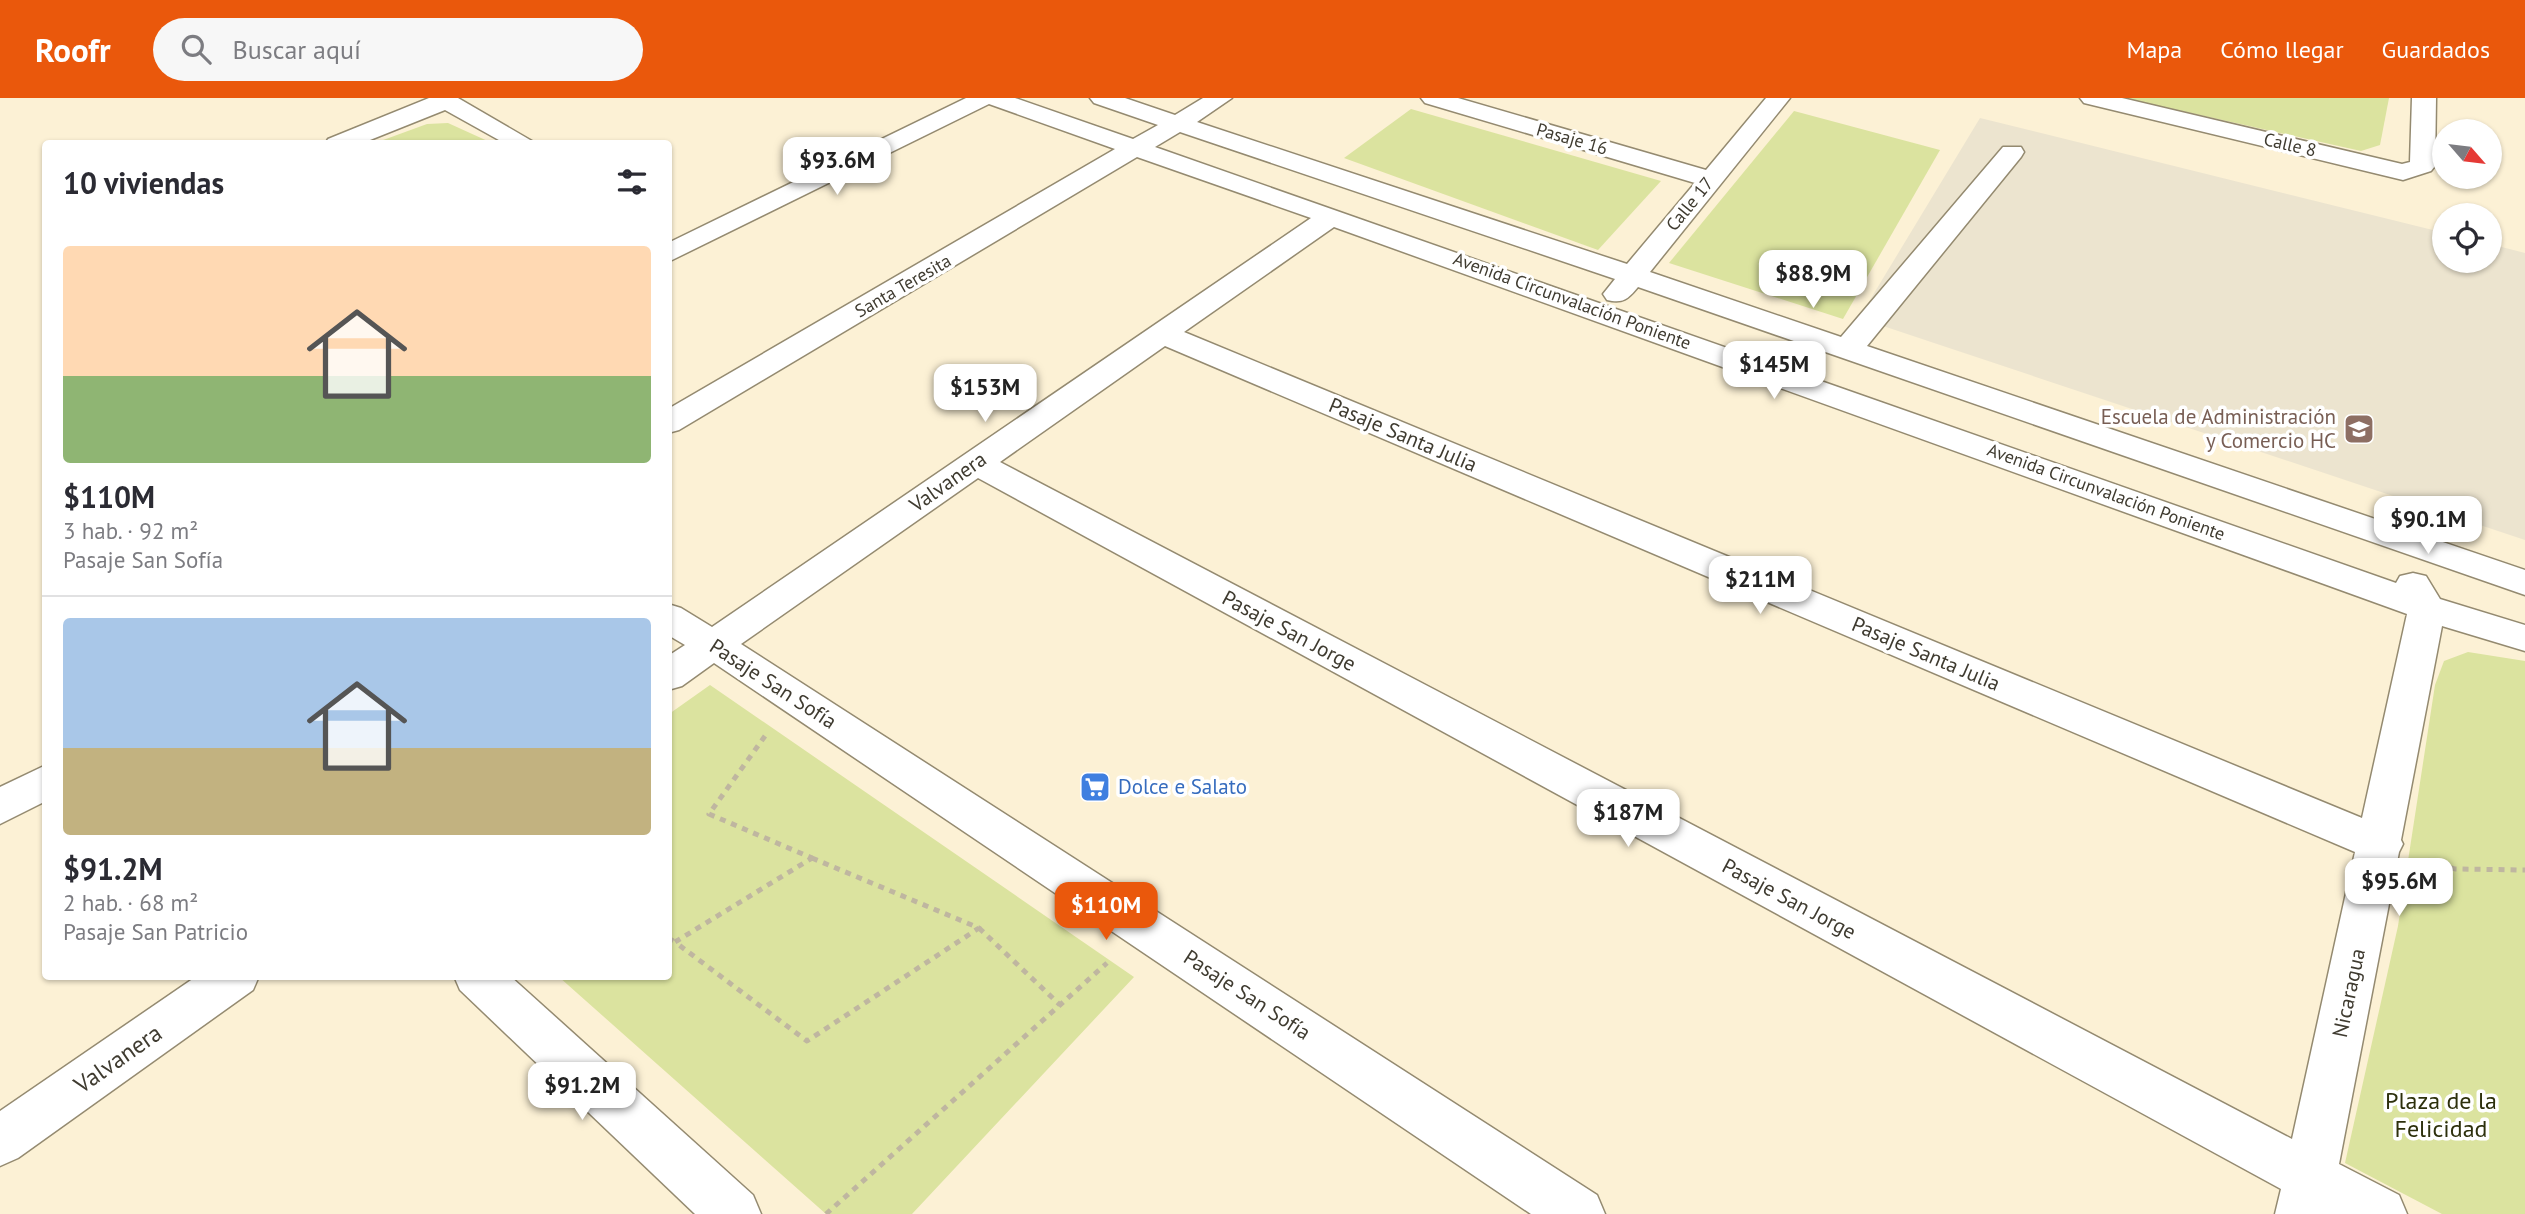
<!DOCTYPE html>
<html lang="es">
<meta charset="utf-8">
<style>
:root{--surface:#fff;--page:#f7f7f7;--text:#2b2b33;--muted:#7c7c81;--line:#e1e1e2;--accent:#ea580c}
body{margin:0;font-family:"PT Sans",sans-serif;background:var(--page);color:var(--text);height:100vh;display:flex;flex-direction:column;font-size:26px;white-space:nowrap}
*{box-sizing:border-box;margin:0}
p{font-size:23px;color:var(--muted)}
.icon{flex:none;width:38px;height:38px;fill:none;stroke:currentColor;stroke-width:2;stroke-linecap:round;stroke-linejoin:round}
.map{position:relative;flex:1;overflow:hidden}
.drawer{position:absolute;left:42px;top:42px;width:630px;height:840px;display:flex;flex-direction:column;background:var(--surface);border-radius:7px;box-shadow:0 2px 5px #0004}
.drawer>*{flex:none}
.needle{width:46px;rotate:118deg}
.buttons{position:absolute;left:2432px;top:21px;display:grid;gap:14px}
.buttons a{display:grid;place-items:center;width:70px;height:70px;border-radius:50%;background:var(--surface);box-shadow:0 2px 5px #0004;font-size:35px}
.price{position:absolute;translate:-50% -60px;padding:0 16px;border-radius:14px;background:#fff;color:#222;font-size:23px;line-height:46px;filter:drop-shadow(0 2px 4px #0008)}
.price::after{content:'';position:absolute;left:50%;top:42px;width:21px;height:16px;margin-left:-10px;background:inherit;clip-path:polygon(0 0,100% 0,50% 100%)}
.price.selected{background:var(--accent);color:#fff}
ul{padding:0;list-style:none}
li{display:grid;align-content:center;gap:14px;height:371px;padding:0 21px}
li+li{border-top:2px solid var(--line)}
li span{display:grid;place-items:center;height:217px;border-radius:7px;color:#555}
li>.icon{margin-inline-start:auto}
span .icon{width:126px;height:126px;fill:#fffc;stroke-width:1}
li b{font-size:30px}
h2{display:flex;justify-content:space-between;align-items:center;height:84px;padding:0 21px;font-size:30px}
header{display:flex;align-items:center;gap:42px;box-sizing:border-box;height:98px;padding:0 35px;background:var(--accent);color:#fff}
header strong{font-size:33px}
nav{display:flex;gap:38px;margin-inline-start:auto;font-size:24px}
.search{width:490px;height:63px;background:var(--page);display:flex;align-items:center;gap:18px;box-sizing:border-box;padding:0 24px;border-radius:38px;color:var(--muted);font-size:26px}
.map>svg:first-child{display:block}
.education{fill:#ece4cf}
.green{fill:#dbe39f}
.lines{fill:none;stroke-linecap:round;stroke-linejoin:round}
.minor-casing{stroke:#948a70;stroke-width:3}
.path{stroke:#bfb6a0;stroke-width:5;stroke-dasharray:6 6;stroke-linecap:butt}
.minor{fill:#fff;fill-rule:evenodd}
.labels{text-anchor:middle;stroke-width:7;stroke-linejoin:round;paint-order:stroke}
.far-street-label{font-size:18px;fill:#3f3b30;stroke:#fff}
.education-label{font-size:21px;fill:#785e54;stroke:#fff;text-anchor:end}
.street-label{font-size:21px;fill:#3f3b30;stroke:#fff}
.shop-label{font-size:21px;fill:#366cbe;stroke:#fff;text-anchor:start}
.near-street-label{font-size:24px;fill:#3f3b30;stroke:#fff}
.near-park-label{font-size:24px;fill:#2d300c;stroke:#fff}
</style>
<header>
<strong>Roofr</strong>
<div class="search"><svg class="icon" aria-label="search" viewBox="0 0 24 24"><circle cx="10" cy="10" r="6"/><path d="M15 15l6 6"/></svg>Buscar aquí</div>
<nav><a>Mapa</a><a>Cómo llegar</a><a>Guardados</a></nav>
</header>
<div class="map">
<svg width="2525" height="1116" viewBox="0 0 2525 1116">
<rect width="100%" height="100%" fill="#fcf1d5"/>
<path class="education" d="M1980 20 2445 135V163H2490V146L2525 155V442L1859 220Z"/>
<g class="green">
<path d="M2124 0H2389L2380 47 2361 53Z"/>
<path d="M1411 11 1661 83 1598 152 1344 60Z"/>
<path d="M1794 13 1940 52 1843 221 1669 165Z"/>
<path d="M448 25 492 45H375L427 26Z"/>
<path d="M2468 554 2525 563V1116H2442L2345 1065 2398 828 2435 587 2444 563Z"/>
<path d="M710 587 1134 879 912 1116H826L559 879 668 878 669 616Z"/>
</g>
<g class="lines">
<g class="minor-casing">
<g id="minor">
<path d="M429 0H458L537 46H506L445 12 360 46H325L328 41Z"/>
<path d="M966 0H1015L1133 41 1158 27 1094 5 1090 0H1125L1175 17 1203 0H1232L1197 24 1627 166 1695 85 1425 5 1421 0H1458L1706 72 1766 0H1790L1650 174 1841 239 2003 49H2021L2024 54 2021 59 1867 248 2525 472V497L1638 189C1628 201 1623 206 1607 202L1603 196 1615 181 1180 34 1155 49 2396 485 2400 478 2413 475 2426 478 2440 501 2525 527V553L2442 528 2401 742 2403 746 2399 754 2339 1066 2399 1097 2407 1116H2275L2281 1091 978 380 741 546 1597 1097 1605 1116H1531L714 565 682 588 668 592V558L685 547 668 537V506L681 510 712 529 1311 120 1137 59 679 332 668 335V311L1115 51 989 6 668 164V145ZM1334 129 2407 516 2362 720 1184 234ZM1165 248 2355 754 2292 1041 1000 364Z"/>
<path d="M2080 0H2122L2402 66 2410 64 2412 0H2436L2435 68 2431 73 2403 82 2084 5Z"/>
<path d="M46 667V703L0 726V689Z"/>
<path d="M197 878H259L253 892 18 1060 0 1068V1013Z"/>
<path d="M454 878H510L753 1097 761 1116H695L460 892Z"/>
</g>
</g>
<g class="path">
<path d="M765 638 709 716 812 760"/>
<path d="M812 760 979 830 807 943 675 844Z"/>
<path d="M2428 762 2455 771 2525 772"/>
<path d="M979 830 1060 907"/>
<path d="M668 840 675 844"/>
<path d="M826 1116 1107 865"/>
</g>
<use href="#minor" class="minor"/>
</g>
<defs>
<g id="school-square" transform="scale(1.575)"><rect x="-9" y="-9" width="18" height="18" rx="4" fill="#8d6e63" stroke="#fff"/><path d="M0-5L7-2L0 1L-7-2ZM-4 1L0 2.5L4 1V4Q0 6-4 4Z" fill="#fff"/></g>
<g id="supermarket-square" transform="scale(1.575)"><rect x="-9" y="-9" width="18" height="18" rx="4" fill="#3f7fe0" stroke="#fff"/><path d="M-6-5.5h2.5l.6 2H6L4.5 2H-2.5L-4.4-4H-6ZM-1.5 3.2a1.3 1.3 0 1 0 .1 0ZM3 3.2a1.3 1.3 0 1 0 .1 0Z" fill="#fff"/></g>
</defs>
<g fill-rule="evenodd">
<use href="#school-square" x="2359" y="331"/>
<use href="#supermarket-square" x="1095" y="689"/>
</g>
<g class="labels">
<g class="far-street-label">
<text transform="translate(1572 41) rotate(16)" y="6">Pasaje 16</text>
<text transform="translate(2290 47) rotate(13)" y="6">Calle 8</text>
<text transform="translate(1690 106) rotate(-51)" y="6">Calle 17</text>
<text transform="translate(903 188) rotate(-30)" y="6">Santa Teresita</text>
<text transform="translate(1572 203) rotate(20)" y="6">Avenida Circunvalación Poniente</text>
<text transform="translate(2106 394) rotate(20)" y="6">Avenida Circunvalación Poniente</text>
</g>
<g class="education-label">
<text x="2336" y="326">Escuela de Administración<tspan x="2336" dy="24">y Comercio HC</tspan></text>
</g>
<g class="street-label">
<text transform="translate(1403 337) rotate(23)" y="7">Pasaje Santa Julia</text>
<text transform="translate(948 384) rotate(-35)" y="7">Valvanera</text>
<text transform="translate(1289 533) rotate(28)" y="7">Pasaje San Jorge</text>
<text transform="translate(1926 556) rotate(23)" y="7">Pasaje Santa Julia</text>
<text transform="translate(773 586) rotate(33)" y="7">Pasaje San Sofía</text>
<text transform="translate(1789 801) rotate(28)" y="7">Pasaje San Jorge</text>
<text transform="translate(2349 895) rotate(-78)" y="7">Nicaragua</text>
<text transform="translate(1247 897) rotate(33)" y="7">Pasaje San Sofía</text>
</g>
<g class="shop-label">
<text x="1118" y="696">Dolce e Salato</text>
</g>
<g class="near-street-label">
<text transform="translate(118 961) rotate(-35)" y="8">Valvanera</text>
</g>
<g class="near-park-label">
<text x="2441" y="1011">Plaza de la<tspan x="2441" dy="28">Felicidad</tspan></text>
</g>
</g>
</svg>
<div class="buttons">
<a><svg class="needle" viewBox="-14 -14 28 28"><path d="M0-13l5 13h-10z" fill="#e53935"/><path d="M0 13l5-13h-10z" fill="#7c7c81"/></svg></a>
<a><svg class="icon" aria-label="locate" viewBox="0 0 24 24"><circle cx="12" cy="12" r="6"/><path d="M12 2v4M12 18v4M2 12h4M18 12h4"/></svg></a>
</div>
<b class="price" style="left:837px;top:99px">$93.6M</b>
<b class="price" style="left:1813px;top:212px">$88.9M</b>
<b class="price" style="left:1774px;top:303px">$145M</b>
<b class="price" style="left:985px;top:326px">$153M</b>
<b class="price" style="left:2428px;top:458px">$90.1M</b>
<b class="price" style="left:1760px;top:518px">$211M</b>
<b class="price" style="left:1628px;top:751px">$187M</b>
<b class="price" style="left:2399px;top:820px">$95.6M</b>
<b class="price selected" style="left:1106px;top:844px">$110M</b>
<b class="price" style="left:582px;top:1024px">$91.2M</b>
<section class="drawer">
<h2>10 viviendas<svg class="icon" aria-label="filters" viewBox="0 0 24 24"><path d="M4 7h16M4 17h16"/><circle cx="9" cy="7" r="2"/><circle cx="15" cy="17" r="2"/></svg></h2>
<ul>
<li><span style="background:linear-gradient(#ffd9b3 60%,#8fb573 0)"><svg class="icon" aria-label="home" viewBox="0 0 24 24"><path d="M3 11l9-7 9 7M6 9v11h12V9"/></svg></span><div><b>$110M</b><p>3 hab. · 92 m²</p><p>Pasaje San Sofía</p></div></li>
<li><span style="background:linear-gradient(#a9c7e8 60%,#c2b280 0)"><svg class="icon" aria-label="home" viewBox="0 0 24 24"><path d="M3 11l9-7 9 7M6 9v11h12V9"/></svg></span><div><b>$91.2M</b><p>2 hab. · 68 m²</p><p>Pasaje San Patricio</p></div></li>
</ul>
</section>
</div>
